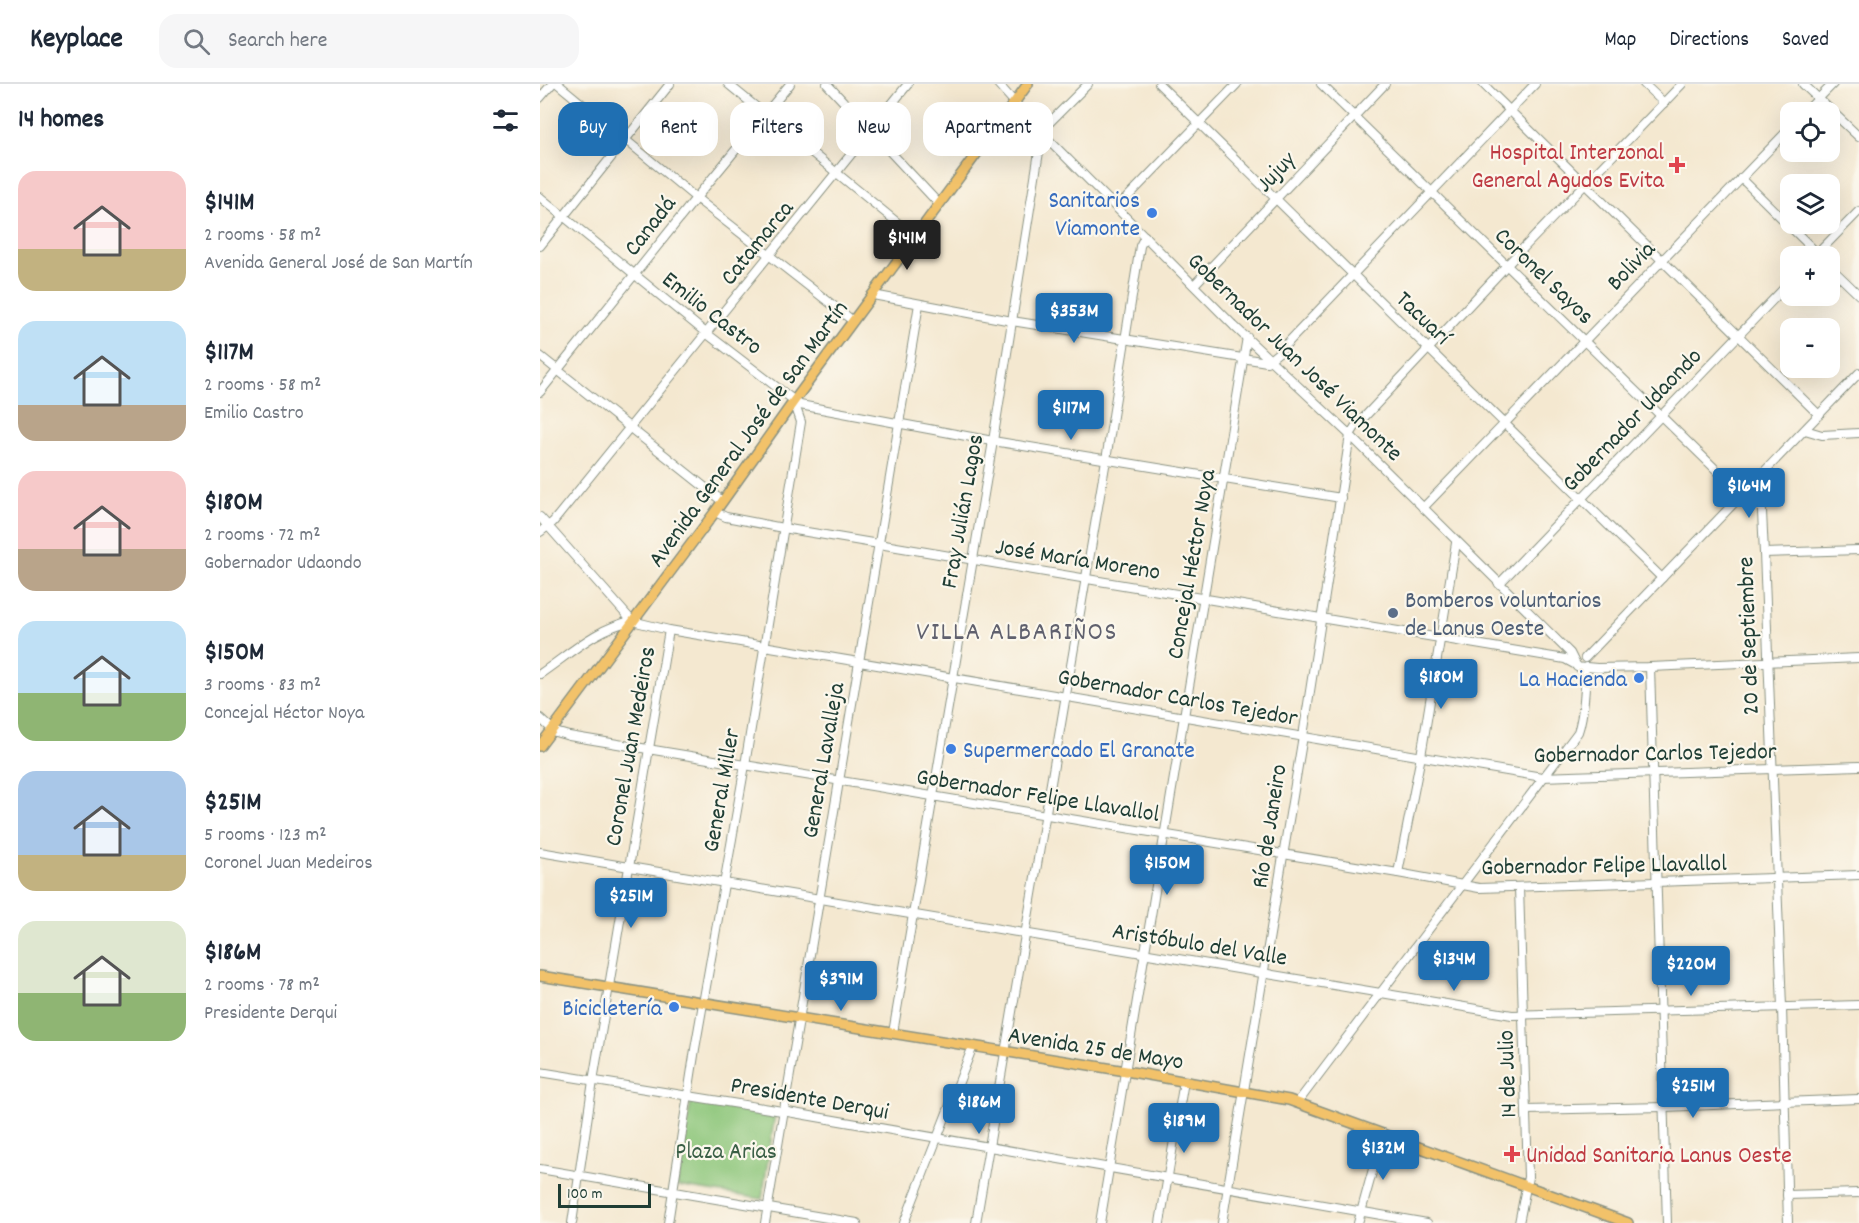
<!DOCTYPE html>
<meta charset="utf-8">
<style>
:root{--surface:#fff;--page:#f6f6f7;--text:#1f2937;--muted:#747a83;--line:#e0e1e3;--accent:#1f6fb2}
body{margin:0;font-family:Dekko,sans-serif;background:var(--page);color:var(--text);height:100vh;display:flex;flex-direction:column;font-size:22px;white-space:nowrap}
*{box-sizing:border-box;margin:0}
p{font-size:20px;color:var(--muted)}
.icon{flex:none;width:33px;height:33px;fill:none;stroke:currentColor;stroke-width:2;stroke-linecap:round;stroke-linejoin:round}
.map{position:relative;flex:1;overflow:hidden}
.sheet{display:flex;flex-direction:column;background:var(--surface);width:540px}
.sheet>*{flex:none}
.guide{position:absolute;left:18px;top:18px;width:570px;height:54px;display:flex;gap:12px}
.fabs{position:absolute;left:1240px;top:18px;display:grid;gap:12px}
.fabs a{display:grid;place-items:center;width:60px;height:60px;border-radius:12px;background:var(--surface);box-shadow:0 6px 24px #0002;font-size:30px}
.scale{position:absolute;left:18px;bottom:15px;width:93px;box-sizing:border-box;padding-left:6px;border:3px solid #1f3d34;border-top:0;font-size:16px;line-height:21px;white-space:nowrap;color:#1f3d34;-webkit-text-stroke:4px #fbf7ec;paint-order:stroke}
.price{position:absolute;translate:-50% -51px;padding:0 14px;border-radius:6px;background:var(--accent);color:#fff;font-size:20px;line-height:39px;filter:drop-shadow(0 2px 3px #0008)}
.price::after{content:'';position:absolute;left:50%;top:36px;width:18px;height:14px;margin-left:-9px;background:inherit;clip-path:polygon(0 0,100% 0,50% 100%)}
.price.on{background:#222;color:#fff}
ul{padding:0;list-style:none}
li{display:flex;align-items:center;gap:18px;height:150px;padding:0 18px}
li span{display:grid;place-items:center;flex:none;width:168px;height:120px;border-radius:18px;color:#555}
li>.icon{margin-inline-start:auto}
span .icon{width:72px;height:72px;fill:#fffc;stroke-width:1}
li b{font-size:26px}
h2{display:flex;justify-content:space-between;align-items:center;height:72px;padding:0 18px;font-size:26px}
.tag{padding:0 21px;border-radius:18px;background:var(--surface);box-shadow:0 6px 24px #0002;font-size:21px;line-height:54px}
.tag.on{background:var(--accent);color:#fff}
header{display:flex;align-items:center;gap:36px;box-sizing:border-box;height:84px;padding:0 30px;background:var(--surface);border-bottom:2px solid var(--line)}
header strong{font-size:28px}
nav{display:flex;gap:33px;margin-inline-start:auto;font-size:21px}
.search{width:420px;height:54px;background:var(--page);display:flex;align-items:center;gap:15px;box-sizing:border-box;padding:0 21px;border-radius:18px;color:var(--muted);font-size:22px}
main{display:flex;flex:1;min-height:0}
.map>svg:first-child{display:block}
.green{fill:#8dc67a;stroke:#568257;stroke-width:1.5}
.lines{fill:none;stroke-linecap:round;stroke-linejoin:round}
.minor-casing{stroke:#8a9282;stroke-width:10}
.major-casing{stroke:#8a9282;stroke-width:12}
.minor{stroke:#fff;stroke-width:8}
.major{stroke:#f2c26a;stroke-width:9}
.health-dot{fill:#e0444e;stroke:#fbf7ec;stroke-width:2}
.shop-dot{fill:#3f7fe0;stroke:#fbf7ec;stroke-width:2}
.service-dot{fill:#5c6f8a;stroke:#fbf7ec;stroke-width:2}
.labels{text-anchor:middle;stroke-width:4.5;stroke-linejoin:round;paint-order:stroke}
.health-label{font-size:24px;fill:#be3a42;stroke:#fbf7ec;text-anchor:end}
.street-label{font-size:24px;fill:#1f3d34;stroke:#fbf7ec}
.shop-label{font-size:24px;fill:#366cbe;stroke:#fbf7ec;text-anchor:end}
.service-label{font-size:24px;fill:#4e5e75;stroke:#fbf7ec;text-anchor:start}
.park-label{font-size:24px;fill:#3a5f46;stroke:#fbf7ec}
.quarter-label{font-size:27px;letter-spacing:1.5px;fill:#60616e;stroke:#fbf7ec}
</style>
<header>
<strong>Keyplace</strong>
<div class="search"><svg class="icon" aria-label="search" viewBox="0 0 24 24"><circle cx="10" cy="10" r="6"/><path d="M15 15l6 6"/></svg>Search here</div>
<nav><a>Map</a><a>Directions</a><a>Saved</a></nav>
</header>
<main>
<section class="sheet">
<h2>14 homes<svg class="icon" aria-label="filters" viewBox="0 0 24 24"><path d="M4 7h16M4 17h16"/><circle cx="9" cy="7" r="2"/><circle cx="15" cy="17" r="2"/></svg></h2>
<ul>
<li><span style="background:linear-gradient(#f6c9c9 65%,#c2b280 0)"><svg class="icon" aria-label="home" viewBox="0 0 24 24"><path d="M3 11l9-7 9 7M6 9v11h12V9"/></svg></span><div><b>$141M</b><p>2 rooms · 58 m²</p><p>Avenida General José de San Martín</p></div></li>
<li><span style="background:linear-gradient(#bfe0f5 70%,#b9a48a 0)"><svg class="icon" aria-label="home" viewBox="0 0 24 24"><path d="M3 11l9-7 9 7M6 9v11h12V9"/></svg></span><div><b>$117M</b><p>2 rooms · 58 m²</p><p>Emilio Castro</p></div></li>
<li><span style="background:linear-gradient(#f6c9c9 65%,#b9a48a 0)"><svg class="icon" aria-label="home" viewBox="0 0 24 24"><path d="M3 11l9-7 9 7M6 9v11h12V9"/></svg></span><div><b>$180M</b><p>2 rooms · 72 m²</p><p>Gobernador Udaondo</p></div></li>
<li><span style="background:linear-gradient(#bfe0f5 60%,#8fb573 0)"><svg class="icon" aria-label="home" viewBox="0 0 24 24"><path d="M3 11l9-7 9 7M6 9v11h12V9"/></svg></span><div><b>$150M</b><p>3 rooms · 83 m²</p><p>Concejal Héctor Noya</p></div></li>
<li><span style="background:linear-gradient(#a9c7e8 70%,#c2b280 0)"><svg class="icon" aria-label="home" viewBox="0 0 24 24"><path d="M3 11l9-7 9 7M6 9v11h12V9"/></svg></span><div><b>$251M</b><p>5 rooms · 123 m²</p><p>Coronel Juan Medeiros</p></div></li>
<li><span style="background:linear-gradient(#dfe7d0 60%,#8fb573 0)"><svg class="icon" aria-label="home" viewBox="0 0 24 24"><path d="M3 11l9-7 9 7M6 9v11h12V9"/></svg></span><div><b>$186M</b><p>2 rooms · 78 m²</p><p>Presidente Derqui</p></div></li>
</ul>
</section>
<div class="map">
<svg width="1319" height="1139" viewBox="0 0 1319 1139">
<rect width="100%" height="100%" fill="#fbf7ec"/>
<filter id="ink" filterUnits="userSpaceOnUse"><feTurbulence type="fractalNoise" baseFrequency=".0167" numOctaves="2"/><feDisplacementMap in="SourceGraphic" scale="12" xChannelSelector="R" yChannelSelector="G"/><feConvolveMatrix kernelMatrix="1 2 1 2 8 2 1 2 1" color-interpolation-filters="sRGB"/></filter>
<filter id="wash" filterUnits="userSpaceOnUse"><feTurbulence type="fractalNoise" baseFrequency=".008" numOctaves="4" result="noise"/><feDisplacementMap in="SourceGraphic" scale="24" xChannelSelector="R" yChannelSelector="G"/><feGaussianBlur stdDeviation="1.35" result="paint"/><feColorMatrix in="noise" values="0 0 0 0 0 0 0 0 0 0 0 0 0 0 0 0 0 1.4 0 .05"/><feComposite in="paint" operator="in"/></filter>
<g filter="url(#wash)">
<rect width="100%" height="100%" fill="#f4e8d0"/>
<path class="green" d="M151 1017 235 1030 222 1115 137 1102Z"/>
</g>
<g filter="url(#ink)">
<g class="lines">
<g class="minor-casing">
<g id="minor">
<path d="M18 0 156 114 313 237"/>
<path d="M188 0 375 153"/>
<path d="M287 0 399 120"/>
<path d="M458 0 502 49 694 242 810 351 1030 569 1037 583 1044 584"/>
<path d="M619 0 1122 494"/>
<path d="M781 0 1202 411"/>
<path d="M943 0 1279 331"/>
<path d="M1104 0 1124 19"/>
<path d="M1263 0 1319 53"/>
<path d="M0 14 12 0"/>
<path d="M1265 28 1293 0"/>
<path d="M1201 94 1280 172"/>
<path d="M0 113 166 249 260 321 453 357 801 414"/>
<path d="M577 124 697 0"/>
<path d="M0 162 130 0"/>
<path d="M1275 172 1319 127"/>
<path d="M1290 183 1319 211"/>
<path d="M654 201 845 0"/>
<path d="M333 211 472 237 727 278 738 269 995 0"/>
<path d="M0 272 182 417"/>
<path d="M0 308 156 114 250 0"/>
<path d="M1265 346 1282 351 1319 349"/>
<path d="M810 351 815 343 967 181 1142 0"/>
<path d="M1217 395 1221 407 1224 469 1242 923 1248 1139"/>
<path d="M883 424 1251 43"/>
<path d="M175 428 186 433 243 444 1025 575 1036 581"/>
<path d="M0 433 92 537 129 546 1002 693 1319 682"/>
<path d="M0 448 13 438 368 0"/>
<path d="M1224 469 1319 466"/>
<path d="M959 500 1251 197"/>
<path d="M1045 574 1319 289"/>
<path d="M1046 583 1057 584 1110 583 1319 574"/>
<path d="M1110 583 1127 1139"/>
<path d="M0 590C28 571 58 543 92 537"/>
<path d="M0 634 15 648 29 652 858 789 939 804 1319 791"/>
<path d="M0 768 972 931 1319 921"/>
<path d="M858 789 881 672 916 459"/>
<path d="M353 949 453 357 502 49 510 38 548 0"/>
<path d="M0 988 242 1027 887 1139"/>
<path d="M758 1018 1038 648C1043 633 1047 600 1044 584"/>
<path d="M986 1026 1124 1023 1319 1015"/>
<path d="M0 1085 317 1139"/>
<path d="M1247 1111 1319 1109"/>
<path d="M32 1139 53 997 129 546"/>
<path d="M128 1139 155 965 205 681 261 338 254 318"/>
<path d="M225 1139 379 220"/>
<path d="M364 1139 433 962"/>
<path d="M436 1139 566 376 600 162 605 152"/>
<path d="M560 1139 707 253"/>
<path d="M620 1139 644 997"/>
<path d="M682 1139 763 652 810 351"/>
<path d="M818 1139 843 1049"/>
<path d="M979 1139 988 1093 979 803"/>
</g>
</g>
<g class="major-casing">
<g id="major">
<path d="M0 662 175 428 254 317 488 0"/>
<path d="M0 892 586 987 749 1016 1088 1139"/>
</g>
</g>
<use href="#minor" class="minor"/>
<use href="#major" class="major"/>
</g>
</g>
<g class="health-dot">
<path d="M1134 72h6v6h6v6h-6v6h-6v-6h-6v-6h6z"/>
<path d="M969 1061h6v6h6v6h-6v6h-6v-6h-6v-6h6z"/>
</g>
<g class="shop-dot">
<circle cx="612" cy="129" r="6"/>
<circle cx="1099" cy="594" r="6"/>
<circle cx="411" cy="665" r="6"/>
<circle cx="134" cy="923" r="6"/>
</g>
<circle class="service-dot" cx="853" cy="529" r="6"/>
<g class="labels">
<g class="health-label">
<text x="1124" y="75">Hospital Interzonal<tspan x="1124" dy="28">General Agudos Evita</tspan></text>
<text x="986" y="1078" text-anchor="start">Unidad Sanitaria Lanus Oeste</text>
</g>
<g class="street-label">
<text transform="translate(735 87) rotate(-47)" y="8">Jujuy</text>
<text transform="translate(109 141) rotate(-52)" y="8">Canadá</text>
<text transform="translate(216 158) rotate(-51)" y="8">Catamarca</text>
<text transform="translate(1090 181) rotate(-46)" y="8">Bolivia</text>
<text transform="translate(1005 191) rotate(44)" y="8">Coronel Sayos</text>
<text transform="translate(173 228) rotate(38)" y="8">Emilio Castro</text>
<text transform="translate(884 233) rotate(44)" y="8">Tacuarí</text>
<text transform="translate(756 272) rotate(44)" y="8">Gobernador Juan José Viamonte</text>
<text transform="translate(1091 335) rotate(-46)" y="8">Gobernador Udaondo</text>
<text transform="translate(207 349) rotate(-54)" y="8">Avenida General José de San Martín</text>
<text transform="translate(421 427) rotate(-80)" y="8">Fray Julián Lagos</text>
<text transform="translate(538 474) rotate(9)" y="8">José María Moreno</text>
<text transform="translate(650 480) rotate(-80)" y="8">Concejal Héctor Noya</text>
<text transform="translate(1207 552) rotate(-92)" y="8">20 de Septiembre</text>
<text transform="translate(638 612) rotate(10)" y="8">Gobernador Carlos Tejedor</text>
<text transform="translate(89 662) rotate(-80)" y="8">Coronel Juan Medeiros</text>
<text transform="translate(1115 668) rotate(-1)" y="8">Gobernador Carlos Tejedor</text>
<text transform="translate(282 676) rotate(-80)" y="8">General Lavalleja</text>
<text transform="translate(180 706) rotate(-80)" y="8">General Miller</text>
<text transform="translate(498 710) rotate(9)" y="8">Gobernador Felipe Llavallol</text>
<text transform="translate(728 742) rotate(-81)" y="8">Río de Janeiro</text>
<text transform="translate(1064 780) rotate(-1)" y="8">Gobernador Felipe Llavallol</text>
<text transform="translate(660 859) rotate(9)" y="8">Aristóbulo del Valle</text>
<text transform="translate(556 963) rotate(9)" y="8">Avenida 25 de Mayo</text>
<text transform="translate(966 990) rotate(-92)" y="8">14 de Julio</text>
<text transform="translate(270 1013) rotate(10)" y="8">Presidente Derqui</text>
</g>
<g class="shop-label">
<text x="600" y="123">Sanitarios<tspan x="600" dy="28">Viamonte</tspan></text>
<text x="1087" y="602">La Hacienda</text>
<text x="423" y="673" text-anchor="start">Supermercado El Granate</text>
<text x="122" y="931">Bicicletería</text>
</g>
<g class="service-label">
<text x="865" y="523">Bomberos voluntarios<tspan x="865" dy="28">de Lanus Oeste</tspan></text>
</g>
<g class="park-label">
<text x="186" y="1074">Plaza Arias</text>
</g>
<g class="quarter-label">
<text x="477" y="555">VILLA ALBARIÑOS</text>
</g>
</g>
</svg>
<div class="fabs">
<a><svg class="icon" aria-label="locate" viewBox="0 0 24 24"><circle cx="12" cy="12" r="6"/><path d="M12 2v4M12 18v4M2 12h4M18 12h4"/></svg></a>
<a><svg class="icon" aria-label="layers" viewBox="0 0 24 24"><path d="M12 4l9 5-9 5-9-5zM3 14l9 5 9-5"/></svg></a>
<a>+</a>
<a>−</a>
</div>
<div class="scale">100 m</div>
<b class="price on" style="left:367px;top:187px">$141M</b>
<b class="price" style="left:534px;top:260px">$353M</b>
<b class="price" style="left:531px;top:357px">$117M</b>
<b class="price" style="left:1209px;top:435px">$164M</b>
<b class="price" style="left:901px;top:626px">$180M</b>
<b class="price" style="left:627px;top:812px">$150M</b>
<b class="price" style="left:91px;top:845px">$251M</b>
<b class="price" style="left:914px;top:908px">$134M</b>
<b class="price" style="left:1151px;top:913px">$220M</b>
<b class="price" style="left:301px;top:928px">$391M</b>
<b class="price" style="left:1153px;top:1035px">$251M</b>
<b class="price" style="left:439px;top:1051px">$186M</b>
<b class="price" style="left:644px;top:1070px">$189M</b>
<b class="price" style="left:843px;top:1097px">$132M</b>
<div class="guide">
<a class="tag on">Buy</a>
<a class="tag">Rent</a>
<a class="tag">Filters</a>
<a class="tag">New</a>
<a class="tag">Apartment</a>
</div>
</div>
</main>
